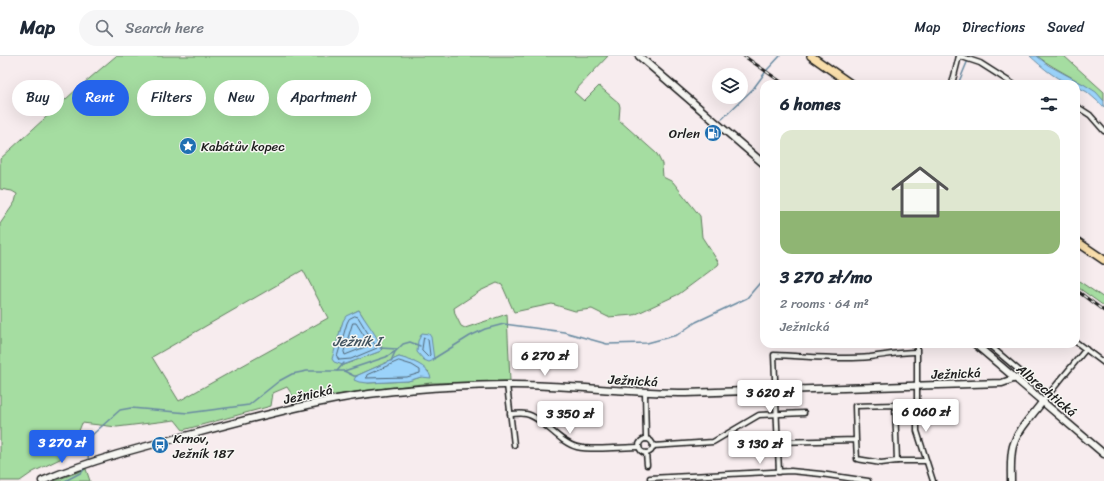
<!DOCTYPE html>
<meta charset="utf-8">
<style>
:root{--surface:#fff;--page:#f6f6f7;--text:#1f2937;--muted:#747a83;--line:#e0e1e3;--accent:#2563eb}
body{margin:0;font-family:Sriracha,sans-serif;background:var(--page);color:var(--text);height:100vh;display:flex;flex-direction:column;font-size:15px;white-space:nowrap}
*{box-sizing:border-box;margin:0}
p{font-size:13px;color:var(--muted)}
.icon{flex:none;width:22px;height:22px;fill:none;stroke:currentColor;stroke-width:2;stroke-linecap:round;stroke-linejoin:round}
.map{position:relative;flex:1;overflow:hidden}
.sheet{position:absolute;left:760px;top:24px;width:320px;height:268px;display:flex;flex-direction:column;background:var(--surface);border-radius:12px;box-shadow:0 4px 16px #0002}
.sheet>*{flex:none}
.top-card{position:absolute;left:12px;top:24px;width:380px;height:36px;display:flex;gap:8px}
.buttons{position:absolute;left:712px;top:12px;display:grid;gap:8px}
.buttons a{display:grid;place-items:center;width:36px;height:36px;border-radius:50%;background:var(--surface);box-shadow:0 4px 16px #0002;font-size:20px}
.price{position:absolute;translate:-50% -34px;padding:0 9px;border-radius:4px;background:#fff;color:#222;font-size:13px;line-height:26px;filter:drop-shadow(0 1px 2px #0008)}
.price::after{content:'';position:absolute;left:50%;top:24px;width:12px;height:9px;margin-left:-6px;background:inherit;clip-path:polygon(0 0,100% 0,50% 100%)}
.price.active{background:var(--accent);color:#fff}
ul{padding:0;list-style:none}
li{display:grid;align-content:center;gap:8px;height:212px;padding:0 20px}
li+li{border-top:1px solid var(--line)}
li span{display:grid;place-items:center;height:124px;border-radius:12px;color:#555}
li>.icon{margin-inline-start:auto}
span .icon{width:72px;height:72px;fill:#fffc;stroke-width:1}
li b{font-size:17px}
h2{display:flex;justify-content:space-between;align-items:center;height:48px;padding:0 20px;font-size:17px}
.pill{padding:0 14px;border-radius:18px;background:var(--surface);box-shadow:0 4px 16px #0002;font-size:14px;line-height:36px}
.pill.active{background:var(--accent);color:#fff}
header{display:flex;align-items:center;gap:24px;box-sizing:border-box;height:56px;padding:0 20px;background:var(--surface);border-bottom:1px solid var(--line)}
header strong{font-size:19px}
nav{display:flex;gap:22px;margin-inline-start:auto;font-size:14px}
.search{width:280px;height:36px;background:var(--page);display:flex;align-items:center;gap:10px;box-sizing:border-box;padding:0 14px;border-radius:22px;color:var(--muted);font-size:15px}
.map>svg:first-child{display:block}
.green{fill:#a5dda1;stroke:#607c5e;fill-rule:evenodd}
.water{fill:#9bd3fa;stroke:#688aa1}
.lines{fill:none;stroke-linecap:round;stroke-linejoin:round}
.shore{stroke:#4f6575;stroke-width:1}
.stream{stroke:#688aa1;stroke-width:1.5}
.street-casing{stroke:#1c1c1c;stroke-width:7}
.secondary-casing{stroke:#1c1c1c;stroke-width:9}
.primary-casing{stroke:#1c1c1c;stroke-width:10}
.street{stroke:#f6f6f2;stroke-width:4}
.secondary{stroke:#f6f6f2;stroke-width:6}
.primary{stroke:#f9deab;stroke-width:7}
.rail-casing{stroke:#1c1c1c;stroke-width:3}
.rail{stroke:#f6f6f2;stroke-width:1.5;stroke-dasharray:4.5;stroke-linecap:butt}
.labels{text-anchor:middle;stroke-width:3;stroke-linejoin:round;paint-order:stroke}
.poi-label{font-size:13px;fill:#1c1c1c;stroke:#f6f6f2;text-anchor:start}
.street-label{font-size:13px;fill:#1c1c1c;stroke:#f6f6f2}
.water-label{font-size:14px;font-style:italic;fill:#42535f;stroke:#f6f6f2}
</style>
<header>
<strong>Map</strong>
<div class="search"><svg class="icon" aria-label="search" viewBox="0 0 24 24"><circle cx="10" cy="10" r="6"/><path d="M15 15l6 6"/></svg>Search here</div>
<nav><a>Map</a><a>Directions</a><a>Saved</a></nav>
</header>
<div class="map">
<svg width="1104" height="425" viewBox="0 0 1104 425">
<rect width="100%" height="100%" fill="#f7ecee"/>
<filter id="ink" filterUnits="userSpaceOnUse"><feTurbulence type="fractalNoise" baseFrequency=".025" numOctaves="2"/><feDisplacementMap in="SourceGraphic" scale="8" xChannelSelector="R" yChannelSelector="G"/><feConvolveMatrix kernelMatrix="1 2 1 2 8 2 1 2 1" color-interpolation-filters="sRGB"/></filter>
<g filter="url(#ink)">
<g class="green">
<path d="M116 0H608L574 36 584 45 599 30 619 47 620 51 619 64 657 98 662 108 663 121 673 126 700 160 702 181 719 207 718 209 679 238 634 259 608 261 592 253 575 255 552 248 514 256 502 229 497 227 480 235 454 252 455 258 461 270 465 272 507 258 510 325 431 327 361 335 297 346 287 331 273 337 271 350 183 374 175 364 117 371 82 367 74 388 64 401 33 416 20 425H0V168L15 146 17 138 12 135 0 133V103L77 33ZM303 214 328 262 179 345 152 301ZM359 254 382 292 381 295 343 309C339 286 333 264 359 254ZM399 301 414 306 429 316 421 321 408 325 368 327 356 320Z"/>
<path d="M1037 0H1064L1104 36V45C1086 26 1058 16 1037 0Z"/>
<path d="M1076 223 1104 242V250L1076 230Z"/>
<path d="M86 413 90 425H54Z"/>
</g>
<g class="water">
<path d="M1030 0H1037L1048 9 1085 29 1096 36 1104 45V51L1087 36 1076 30V28C1060 28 1041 10 1030 0Z"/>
<path d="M359 254C364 264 383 286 381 295L343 309 334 306 332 303 343 265 346 260Z"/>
<path d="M422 277 429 278 431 281 434 304 429 306 424 304 417 296 418 285Z"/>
<path d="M399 301C410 304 428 309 431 322L421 321 408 325 368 327 359 326 354 324 356 320Z"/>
</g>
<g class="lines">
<g class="shore">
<path d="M355 260 358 261 377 292 351 303 339 304 337 301 347 267 349 263Z"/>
<path d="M353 267H356L370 289 345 299 344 296Z"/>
<path d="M424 282 428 283 430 299 428 301 422 295Z"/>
<path d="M399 305 412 309 420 314V317L407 321 366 322 367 319Z"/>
</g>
<g class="stream">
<path d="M969 1V0"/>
<path d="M958 28 968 4"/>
<path d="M722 63 753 33 767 14 780 0"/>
<path d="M380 292 397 293"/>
<path d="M433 303 470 280 485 273 504 268 564 276 607 288 647 287 677 279 696 266 747 242 764 222"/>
<path d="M391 305 395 296"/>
<path d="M337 315 344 307"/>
<path d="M344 315 354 320H357"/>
<path d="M88 405 89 387 92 379 120 354 131 352 188 357 249 349 279 325 292 318 307 315H344L386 301 396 295 403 288 410 286 420 290"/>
<path d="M65 425 82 416 85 412"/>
</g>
<g class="street-casing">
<g id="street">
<path d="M959 0 980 7 1013 28"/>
<path d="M952 28 959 0"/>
<path d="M1076 50 1090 59 1104 75"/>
<path d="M1076 286 1104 307"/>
<path d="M917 288V375L933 425"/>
<path d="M988 288 1048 339"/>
<path d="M507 329 514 389"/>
<path d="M645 337 646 383"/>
<path d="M1043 345 1086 293"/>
<path d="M510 358C515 358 521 357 526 358 542 361 558 386 577 391 593 395 622 391 639 391"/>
<circle cx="646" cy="390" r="7"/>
<path d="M778 386 856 384 855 350 895 349 897 405 881 407 857 403 856 384"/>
<path d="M653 390 713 386 759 359 804 357"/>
<path d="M646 397 647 409"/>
<path d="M897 405H926"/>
<path d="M779 416 774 299C806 300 838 304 870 301 886 299 900 296 916 296"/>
<path d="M650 422 791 415 821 418 868 425"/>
</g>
</g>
<g class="secondary-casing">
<g id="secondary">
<path d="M639 0 764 108"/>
<path d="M975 288 1104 398"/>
<path d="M42 425C91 404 142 391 193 378 241 365 289 352 337 343 392 333 449 330 505 329 565 328 625 337 686 337L1002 327 1016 322"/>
<path d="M1011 425C1011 414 1010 401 1013 390 1018 373 1033 359 1043 345"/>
</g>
</g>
<g class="primary-casing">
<g id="primary">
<path d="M811 0 851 28"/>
<path d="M1076 185 1104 204"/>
</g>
</g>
<use href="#street" class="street"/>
<use href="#secondary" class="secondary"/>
<use href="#primary" class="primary"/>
<g class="rail-casing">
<g id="rail">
<path d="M744 0 784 28"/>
<path d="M1076 234 1104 255"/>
</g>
</g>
<use href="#rail" class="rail"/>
</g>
</g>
<defs>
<g id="fuel-disc" transform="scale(0.9)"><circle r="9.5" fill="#1f6fb2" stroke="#f6f6f2"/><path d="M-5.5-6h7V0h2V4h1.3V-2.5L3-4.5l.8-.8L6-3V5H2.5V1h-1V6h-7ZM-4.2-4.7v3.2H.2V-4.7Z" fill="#fff"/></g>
<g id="sight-disc" transform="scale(0.9)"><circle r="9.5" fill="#1f6fb2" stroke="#f6f6f2"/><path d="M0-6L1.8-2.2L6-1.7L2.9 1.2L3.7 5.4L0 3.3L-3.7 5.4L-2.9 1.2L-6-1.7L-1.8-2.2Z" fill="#fff"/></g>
<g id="bus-disc" transform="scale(0.9)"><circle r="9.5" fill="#1f6fb2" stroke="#f6f6f2"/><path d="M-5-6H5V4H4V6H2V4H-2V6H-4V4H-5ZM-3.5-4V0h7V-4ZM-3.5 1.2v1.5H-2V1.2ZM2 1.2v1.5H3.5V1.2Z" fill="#fff"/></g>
</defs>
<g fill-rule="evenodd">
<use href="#fuel-disc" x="713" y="77"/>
<use href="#sight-disc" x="188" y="90"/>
<use href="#bus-disc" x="160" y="389"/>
</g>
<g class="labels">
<g class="poi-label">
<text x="700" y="82" text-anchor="end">Orlen</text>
<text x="201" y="95">Kabátův kopec</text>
<text x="173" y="387">Krnov,<tspan x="173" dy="15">Ježník 187</tspan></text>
</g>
<g class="street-label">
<text transform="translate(956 317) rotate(-2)" y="5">Ježnická</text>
<text transform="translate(633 324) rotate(3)" y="5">Ježnická</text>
<text transform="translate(1047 334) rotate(40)" y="5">Albrechtická</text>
<text transform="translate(308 338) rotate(-12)" y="5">Ježnická</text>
</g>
<g class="water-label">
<text x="357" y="290">Ježník I</text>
</g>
</g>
</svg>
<div class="buttons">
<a><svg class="icon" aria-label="layers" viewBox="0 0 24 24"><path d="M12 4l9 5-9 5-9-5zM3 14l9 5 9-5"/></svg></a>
</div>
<b class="price" style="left:545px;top:321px">6 270 zł</b>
<b class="price" style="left:770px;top:358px">3 620 zł</b>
<b class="price" style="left:926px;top:377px">6 060 zł</b>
<b class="price" style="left:570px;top:379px">3 350 zł</b>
<b class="price active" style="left:62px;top:408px">3 270 zł</b>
<b class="price" style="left:760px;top:409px">3 130 zł</b>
<div class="top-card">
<a class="pill">Buy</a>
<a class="pill active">Rent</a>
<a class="pill">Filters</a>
<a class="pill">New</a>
<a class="pill">Apartment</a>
</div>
<section class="sheet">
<h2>6 homes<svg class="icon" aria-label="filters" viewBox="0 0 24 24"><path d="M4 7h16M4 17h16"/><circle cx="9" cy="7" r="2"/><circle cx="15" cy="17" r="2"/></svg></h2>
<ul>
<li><span style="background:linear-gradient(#dfe7d0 65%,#8fb573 0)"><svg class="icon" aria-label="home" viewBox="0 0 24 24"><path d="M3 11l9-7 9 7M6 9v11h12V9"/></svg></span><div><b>3 270 zł/mo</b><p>2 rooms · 64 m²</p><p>Ježnická</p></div></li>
</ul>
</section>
</div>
